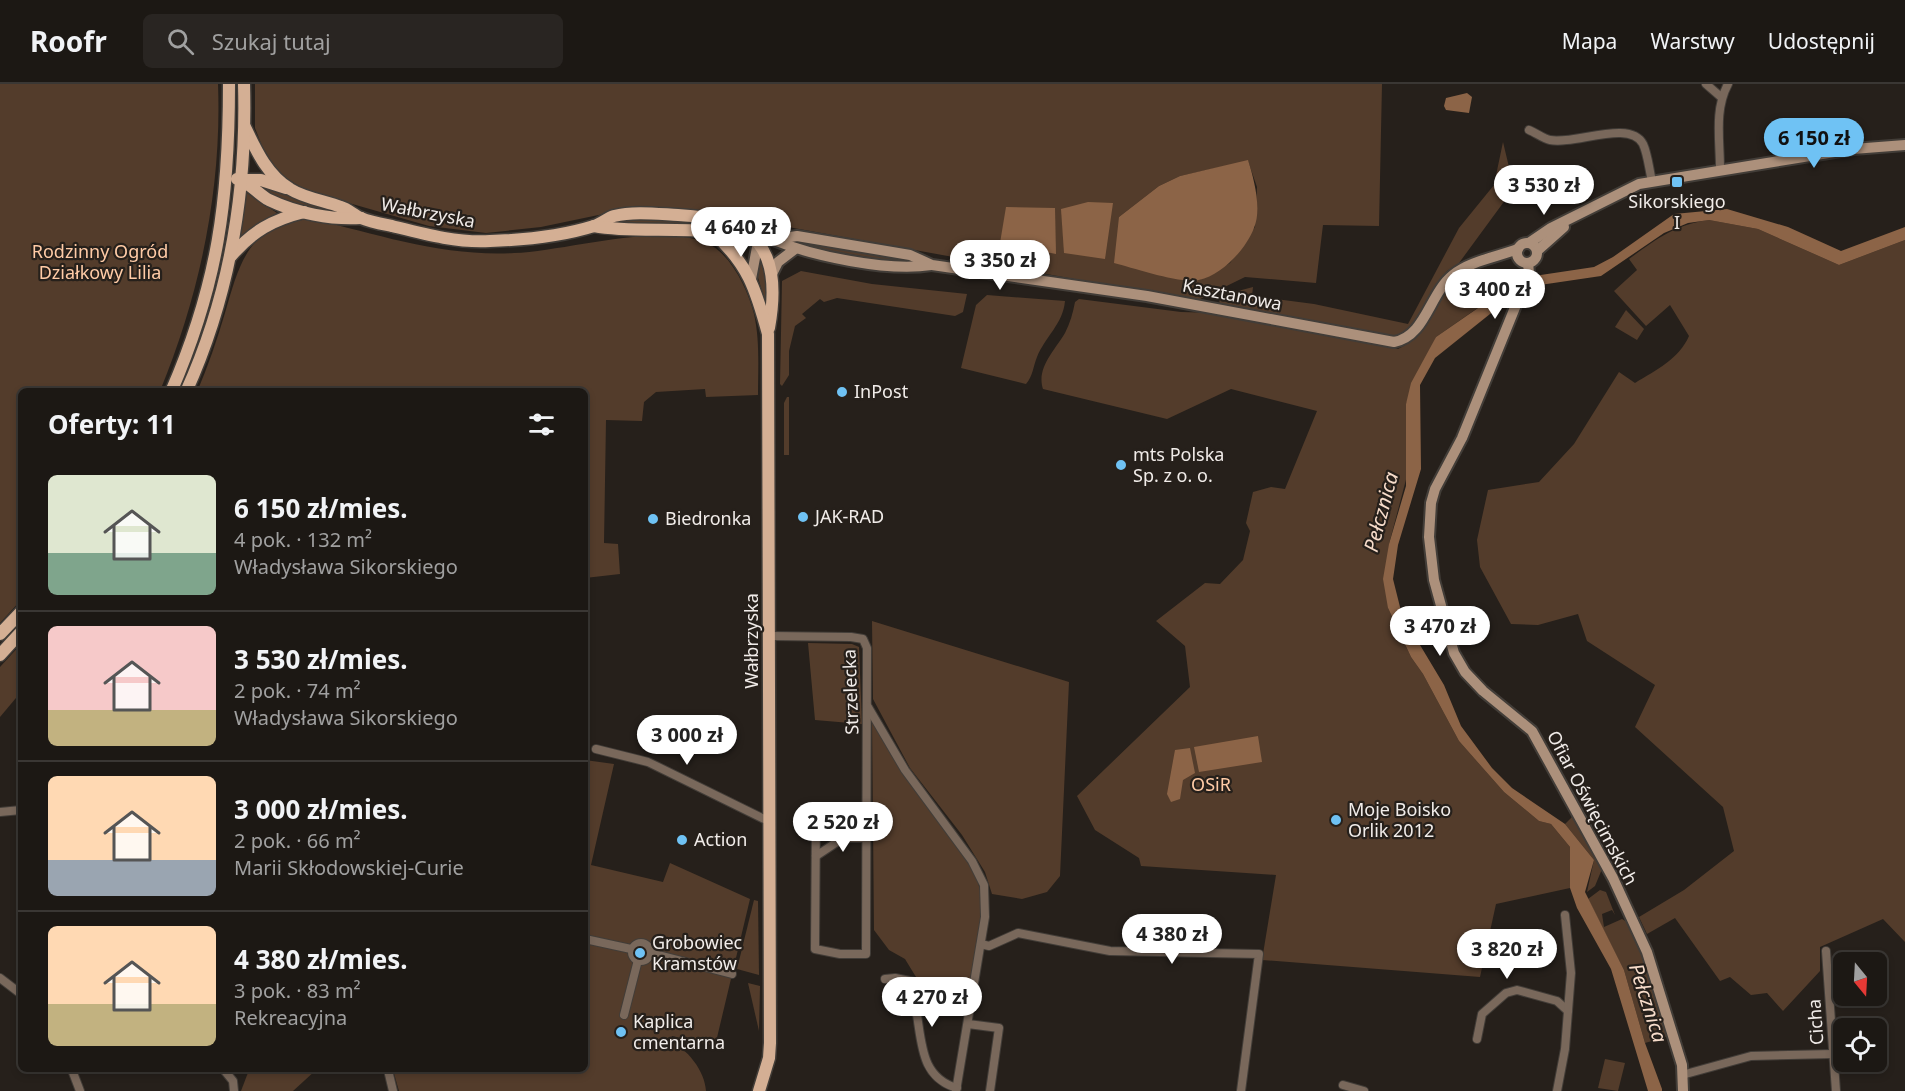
<!DOCTYPE html>
<html lang="pl">
<meta charset="utf-8">
<style>
:root{--surface:#1c1814;--page:#292522;--text:#f1f3f6;--muted:#a0a0a0;--line:#3a3734;--accent:#6fc2f4}
body{margin:0;font-family:"Noto Sans",sans-serif;background:var(--page);color:var(--text);height:100vh;display:flex;flex-direction:column;font-size:22px;white-space:nowrap}
*{box-sizing:border-box;margin:0}
p{font-size:20px;color:var(--muted)}
.icon{flex:none;width:33px;height:33px;fill:none;stroke:currentColor;stroke-width:2;stroke-linecap:round;stroke-linejoin:round}
.map{position:relative;flex:1;overflow:hidden}
.drawer{position:absolute;left:18px;top:304px;width:570px;height:684px;display:flex;flex-direction:column;background:var(--surface);border-radius:9px;box-shadow:0 3px 9px #0003,0 0 0 2px var(--line)}
.drawer>*{flex:none}
.needle{width:39px;rotate:162deg}
.controls{position:absolute;left:1833px;top:868px;display:grid;gap:12px}
.controls a{display:grid;place-items:center;width:54px;height:54px;border-radius:9px;background:var(--surface);box-shadow:0 3px 9px #0003,0 0 0 2px var(--line);font-size:30px}
.price{position:absolute;translate:-50% -51px;padding:0 14px;border-radius:21px;background:#fff;color:#222;font-size:20px;line-height:39px;filter:drop-shadow(0 2px 3px #0008)}
.price::after{content:'';position:absolute;left:50%;top:36px;width:18px;height:14px;margin-left:-9px;background:inherit;clip-path:polygon(0 0,100% 0,50% 100%)}
.price.current{background:var(--accent);color:#111}
ul{padding:0;list-style:none}
li{display:flex;align-items:center;gap:18px;height:150px;padding:0 30px}
li+li{border-top:2px solid var(--line)}
li span{display:grid;place-items:center;flex:none;width:168px;height:120px;border-radius:9px;color:#555}
li>.icon{margin-inline-start:auto}
span .icon{width:72px;height:72px;fill:#fffc;stroke-width:1}
li b{font-size:26px}
h2{display:flex;justify-content:space-between;align-items:center;height:72px;padding:0 30px;font-size:26px}
header{display:flex;align-items:center;gap:36px;box-sizing:border-box;height:84px;padding:0 30px;background:var(--surface);border-bottom:2px solid var(--line)}
header strong{font-size:28px}
nav{display:flex;gap:33px;margin-inline-start:auto;font-size:21px}
.search{width:420px;height:54px;background:var(--page);display:flex;align-items:center;gap:15px;box-sizing:border-box;padding:0 21px;border-radius:9px;color:var(--muted);font-size:22px}
.map>svg:first-child{display:block}
.green{fill:#533c2b;fill-rule:evenodd}
.water{fill:#8c6447}
.lines{fill:none;stroke-linecap:round;stroke-linejoin:round}
.street-casing{stroke:#423d38;stroke-width:10}
.secondary-casing{stroke:#423d38;stroke-width:14}
.primary-casing{stroke:#423d38;stroke-width:15}
.street{stroke:#79685b;stroke-width:8}
.secondary{stroke:#ac907b;stroke-width:10}
.primary{stroke:#d4af94;stroke-width:12}
.poi-dot{fill:#6fc2f4;stroke:#26201b;stroke-width:2}
.labels{text-anchor:middle;stroke-width:4.5;stroke-linejoin:round;paint-order:stroke}
.poi-label{font-size:18px;fill:#f1ece9;stroke:#26201b;text-anchor:start}
.street-label{font-size:18px;fill:#f1ece9;stroke:#26201b}
.park-label{font-size:18px;fill:#ffcba6;stroke:#26201b}
.water-label{font-size:20px;font-style:italic;fill:#f8ddcb;stroke:#26201b}
</style>
<header>
<strong>Roofr</strong>
<div class="search"><svg class="icon" aria-label="search" viewBox="0 0 24 24"><circle cx="10" cy="10" r="6"/><path d="M15 15l6 6"/></svg>Szukaj tutaj</div>
<nav><a>Mapa</a><a>Warstwy</a><a>Udostępnij</a></nav>
</header>
<div class="map">
<svg width="1905" height="1007" viewBox="0 0 1905 1007">
<rect width="100%" height="100%" fill="#26201b"/>
<g class="green">
<path d="M0 0H218C222 105 200 210 160 307L21 308V516L0 539Z"/>
<path d="M255 0H1382L1379 142 1323 141 1316 199 1245 193 1196 217 716 130 608 129 541 143 486 149 429 142 307 107 278 89 264 67 255 44ZM1248 77 1257 103 1255 143 1230 179 1199 196 1161 192 1119 133 1159 102 1180 92Z"/>
<path d="M1503 58 1514 104 1459 179 1447 187 1437 201 1411 244 1395 253 1220 221 1219 215 1223 211 1253 203 1252 212 1314 220 1408 240 1459 144 1494 101Z"/>
<path d="M253 98 352 131 285 118 273 114Z"/>
<path d="M247 109 277 129 254 142 240 156Z"/>
<path d="M313 135C379 151 445 173 514 169 566 167 659 138 707 159 731 170 748 206 754 230 760 256 758 285 758 311L706 313 705 305 656 308 644 318 642 337 606 336 604 459 618 460 620 490 585 494V308H197C208 282 217 256 225 229 240 177 249 139 313 135Z"/>
<path d="M639 135 702 138 738 148 679 140 604 139Z"/>
<path d="M1709 136 1758 145 1839 181 1905 156V858L1883 835 1820 863V887L1783 927 1767 909 1751 911 1730 893 1720 897 1675 834 1647 850 1639 833 1684 806 1734 767 1723 723 1635 643 1655 601 1587 557 1578 530 1538 541 1511 540 1480 483 1477 456 1488 406 1539 398 1574 360 1619 288 1635 299C1656 286 1679 275 1689 252L1670 221 1646 242 1614 207 1637 186 1629 175C1655 156 1676 140 1709 136Z"/>
<path d="M787 156 917 176V181L812 164Z"/>
<path d="M762 175 767 186 769 231 757 190Z"/>
<path d="M801 187 872 200 967 210 963 228 955 232 837 214 824 218 820 215 802 230 806 234 795 242 789 267V291L782 302 780 300 782 197Z"/>
<path d="M1510 187 1519 195 1436 253 1406 320 1408 388 1389 460 1388 524 1411 573 1423 590 1459 657 1504 708 1539 737 1551 740 1570 763V804L1496 820 1480 893 1262 876 1276 791 1141 782 1139 774 1095 746 1077 712 1190 603 1185 562 1156 537 1205 499 1220 500 1243 476 1250 447 1246 439 1253 408 1271 403 1285 405 1317 327 1231 305 1167 335 1043 305C1036 284 1055 266 1065 249 1070 239 1073 229 1075 218L1079 215 1181 228 1218 229 1245 237 1247 234 1398 265C1434 249 1431 210 1463 191L1464 193Z"/>
<path d="M987 211 1065 217C1063 240 1045 253 1037 273 1033 283 1033 292 1026 300L961 284 976 221Z"/>
<path d="M1626 226 1644 245 1637 256 1615 243Z"/>
<path d="M787 313H789V371H784V319Z"/>
<path d="M872 537 1069 598 1060 792 1047 808 1022 815 992 810 985 788 962 751 910 684 873 615Z"/>
<path d="M808 559 852 560 859 563 862 640 815 636Z"/>
<path d="M21 560V608L0 633V583Z"/>
<path d="M872 632 970 778C992 821 979 859 971 904L968 905 931 899V896L916 893 905 875 889 866 874 846Z"/>
<path d="M585 676 614 680 591 781 663 798 670 779 750 815 715 962 672 952 669 957C687 964 705 987 706 1007H399L393 986H585Z"/>
<path d="M1572 733 1602 785 1595 802 1587 808 1594 776 1565 740Z"/>
<path d="M1600 806 1606 808 1615 831 1612 826 1602 830 1604 843 1622 835 1627 838 1645 878 1669 952 1645 959 1624 886 1588 815Z"/>
<path d="M754 816 758 817 759 891 737 885Z"/>
<path d="M748 899 760 902 759 947Z"/>
<path d="M1605 975 1625 979 1618 1007 1598 1004Z"/>
<path d="M249 986H316L293 1007H241Z"/>
</g>
<g class="water">
<path d="M1467 9 1472 13 1469 29 1446 26 1444 22 1446 14Z"/>
<path d="M1248 76C1254 95 1262 125 1254 144 1246 165 1222 191 1199 196 1180 200 1134 184 1114 179L1119 133 1159 102 1180 92Z"/>
<path d="M1088 118 1113 119 1105 175 1064 169 1061 125Z"/>
<path d="M1006 123 1055 124 1056 170 1000 159Z"/>
<path d="M1727 125 1788 143 1841 167 1905 143V156L1839 181 1758 145 1709 136 1688 139 1664 149 1601 192 1540 201 1510 214 1435 274 1420 301 1421 385 1398 461 1393 495 1402 531 1444 601 1461 642 1492 684 1512 704 1565 740 1594 776 1585 808 1624 886 1645 959 1662 1005V1007H1648L1611 885 1577 824 1570 804V763L1551 740 1539 737 1504 708 1459 657 1423 590 1411 573 1388 524 1383 495 1389 460 1406 402V320L1411 299 1436 253 1491 215 1514 195 1594 183 1613 173 1674 130Z"/>
<path d="M1258 652 1262 678 1199 688 1194 663Z"/>
<path d="M1190 664 1195 689 1183 696 1180 715 1171 718 1167 710 1175 666Z"/>
</g>
<g class="lines">
<g class="street-casing">
<g id="street">
<path d="M1706 0 1721 13"/>
<path d="M1529 46C1536 49 1544 55 1550 56 1575 61 1630 35 1643 60 1648 71 1649 85 1652 97"/>
<path d="M1720 85C1720 56 1714 26 1728 0"/>
<path d="M770 552 851 553 863 555 867 564 866 870H840L815 865 816 728"/>
<path d="M868 623 905 686 972 777 984 801 985 833 956 1007"/>
<path d="M596 665 648 678 764 735H770"/>
<path d="M0 728 21 726"/>
<path d="M816 772 843 754H866"/>
<path d="M585 855 631 865"/>
<circle cx="641" cy="868" r="9"/>
<path d="M981 860 989 862 1018 849 1110 867 1259 870 1241 1007"/>
<path d="M1826 867 1836 1007"/>
<path d="M651 869 732 890"/>
<path d="M0 894 21 910"/>
<path d="M885 895 895 894 973 910"/>
<path d="M890 922 913 926 917 931C922 962 922 994 957 1004"/>
<path d="M624 931 638 876"/>
<path d="M968 940 999 944 990 1007"/>
<path d="M1477 955 1482 930 1506 909 1517 906 1557 917 1568 927"/>
<path d="M72 986 80 1007"/>
<path d="M224 986 233 997 234 1007"/>
<path d="M388 986 393 1007"/>
<path d="M1682 991 1751 972 1833 970"/>
<path d="M1343 1001 1364 1007"/>
<path d="M1557 1007 1565 965 1571 889 1565 831"/>
</g>
</g>
<g class="secondary-casing">
<g id="secondary">
<path d="M712 148 758 158 797 152 910 171 932 181 1147 212 1394 258C1426 252 1429 210 1453 191 1470 177 1497 173 1518 165"/>
<path d="M771 155C812 172 888 188 931 181"/>
<circle cx="1527" cy="169" r="10"/>
<path d="M1529 159 1551 144 1639 100 1853 65 1905 61"/>
<path d="M1537 167 1564 143"/>
<path d="M1528 179 1529 189 1462 354 1435 405 1431 419 1429 453 1434 496 1454 569 1465 588 1483 607 1532 647 1613 794 1647 868 1682 981 1683 1007"/>
<path d="M773 188 778 178 795 165"/>
<path d="M751 195 758 158"/>
</g>
</g>
<g class="primary-casing">
<g id="primary">
<path d="M245 43C256 66 267 91 290 105 304 114 325 117 341 123 348 125 354 131 361 134 370 138 382 140 392 142 424 150 457 159 490 157 524 156 562 152 594 142 601 140 607 134 614 132 634 127 658 130 678 131 758 135 783 166 769 244"/>
<path d="M237 95C249 98 258 110 269 116 296 129 331 136 361 134"/>
<path d="M241 96H261L286 104"/>
<path d="M594 142C631 149 673 143 712 148 748 179 756 206 768 250L770 959 769 974 759 1007"/>
<path d="M231 172C253 147 272 136 304 128"/>
<path d="M171 308C218 200 229 116 229 0"/>
<path d="M186 308C230 211 247 105 244 0"/>
<path d="M0 550 21 528"/>
<path d="M0 571 21 548"/>
</g>
</g>
<use href="#street" class="street"/>
<use href="#secondary" class="secondary"/>
<use href="#primary" class="primary"/>
</g>
<g class="poi-dot">
<rect x="1671" y="92" width="12" height="12" rx="3"/>
<circle cx="842" cy="308" r="6"/>
<circle cx="1121" cy="381" r="6"/>
<circle cx="803" cy="433" r="6"/>
<circle cx="653" cy="435" r="6"/>
<circle cx="1336" cy="736" r="6"/>
<circle cx="682" cy="756" r="6"/>
<circle cx="640" cy="869" r="6"/>
<circle cx="621" cy="948" r="6"/>
</g>
<g class="labels">
<g class="poi-label">
<text x="1677" y="124" text-anchor="middle">Sikorskiego<tspan x="1677" dy="21">I</tspan></text>
<text x="854" y="314">InPost</text>
<text x="1133" y="377">mts Polska<tspan x="1133" dy="21">Sp. z o. o.</tspan></text>
<text x="815" y="439">JAK-RAD</text>
<text x="665" y="441">Biedronka</text>
<text x="1348" y="732">Moje Boisko<tspan x="1348" dy="21">Orlik 2012</tspan></text>
<text x="694" y="762">Action</text>
<text x="652" y="865">Grobowiec<tspan x="652" dy="21">Kramstów</tspan></text>
<text x="633" y="944">Kaplica<tspan x="633" dy="21">cmentarna</tspan></text>
</g>
<g class="street-label">
<text transform="translate(428 129) rotate(11)" y="6">Wałbrzyska</text>
<text transform="translate(1232 211) rotate(11)" y="6">Kasztanowa</text>
<text transform="translate(752 557) rotate(-90)" y="6">Wałbrzyska</text>
<text transform="translate(851 608) rotate(-92)" y="6">Strzelecka</text>
<text transform="translate(1592 724) rotate(62)" y="6">Ofiar Oświęcimskich</text>
<text transform="translate(1816 938) rotate(-94)" y="6">Cicha</text>
</g>
<g class="park-label">
<text x="100" y="174">Rodzinny Ogród<tspan x="100" dy="21">Działkowy Lilia</tspan></text>
<text x="1211" y="707">OSiR</text>
</g>
<g class="water-label">
<text transform="translate(1381 428) rotate(-75)" y="7">Pełcznica</text>
<text transform="translate(1648 919) rotate(72)" y="7">Pełcznica</text>
</g>
</g>
</svg>
<div class="controls">
<a><svg class="needle" viewBox="-14 -14 28 28"><path d="M0-13l5 13h-10z" fill="#e53935"/><path d="M0 13l5-13h-10z" fill="#a0a0a0"/></svg></a>
<a><svg class="icon" aria-label="locate" viewBox="0 0 24 24"><circle cx="12" cy="12" r="6"/><path d="M12 2v4M12 18v4M2 12h4M18 12h4"/></svg></a>
</div>
<b class="price current" style="left:1814px;top:85px">6 150 zł</b>
<b class="price" style="left:1544px;top:132px">3 530 zł</b>
<b class="price" style="left:741px;top:174px">4 640 zł</b>
<b class="price" style="left:1000px;top:207px">3 350 zł</b>
<b class="price" style="left:1495px;top:236px">3 400 zł</b>
<b class="price" style="left:1440px;top:573px">3 470 zł</b>
<b class="price" style="left:687px;top:682px">3 000 zł</b>
<b class="price" style="left:843px;top:769px">2 520 zł</b>
<b class="price" style="left:1172px;top:881px">4 380 zł</b>
<b class="price" style="left:1507px;top:896px">3 820 zł</b>
<b class="price" style="left:932px;top:944px">4 270 zł</b>
<section class="drawer">
<h2>Oferty: 11<svg class="icon" aria-label="filters" viewBox="0 0 24 24"><path d="M4 7h16M4 17h16"/><circle cx="9" cy="7" r="2"/><circle cx="15" cy="17" r="2"/></svg></h2>
<ul>
<li><span style="background:linear-gradient(#dfe7d0 65%,#7fa58c 0)"><svg class="icon" aria-label="home" viewBox="0 0 24 24"><path d="M3 11l9-7 9 7M6 9v11h12V9"/></svg></span><div><b>6 150 zł/mies.</b><p>4 pok. · 132 m²</p><p>Władysława Sikorskiego</p></div></li>
<li><span style="background:linear-gradient(#f6c9c9 70%,#c2b280 0)"><svg class="icon" aria-label="home" viewBox="0 0 24 24"><path d="M3 11l9-7 9 7M6 9v11h12V9"/></svg></span><div><b>3 530 zł/mies.</b><p>2 pok. · 74 m²</p><p>Władysława Sikorskiego</p></div></li>
<li><span style="background:linear-gradient(#ffd9b3 70%,#9aa5b1 0)"><svg class="icon" aria-label="home" viewBox="0 0 24 24"><path d="M3 11l9-7 9 7M6 9v11h12V9"/></svg></span><div><b>3 000 zł/mies.</b><p>2 pok. · 66 m²</p><p>Marii Skłodowskiej-Curie</p></div></li>
<li><span style="background:linear-gradient(#ffd9b3 65%,#c2b280 0)"><svg class="icon" aria-label="home" viewBox="0 0 24 24"><path d="M3 11l9-7 9 7M6 9v11h12V9"/></svg></span><div><b>4 380 zł/mies.</b><p>3 pok. · 83 m²</p><p>Rekreacyjna</p></div></li>
</ul>
</section>
</div>
